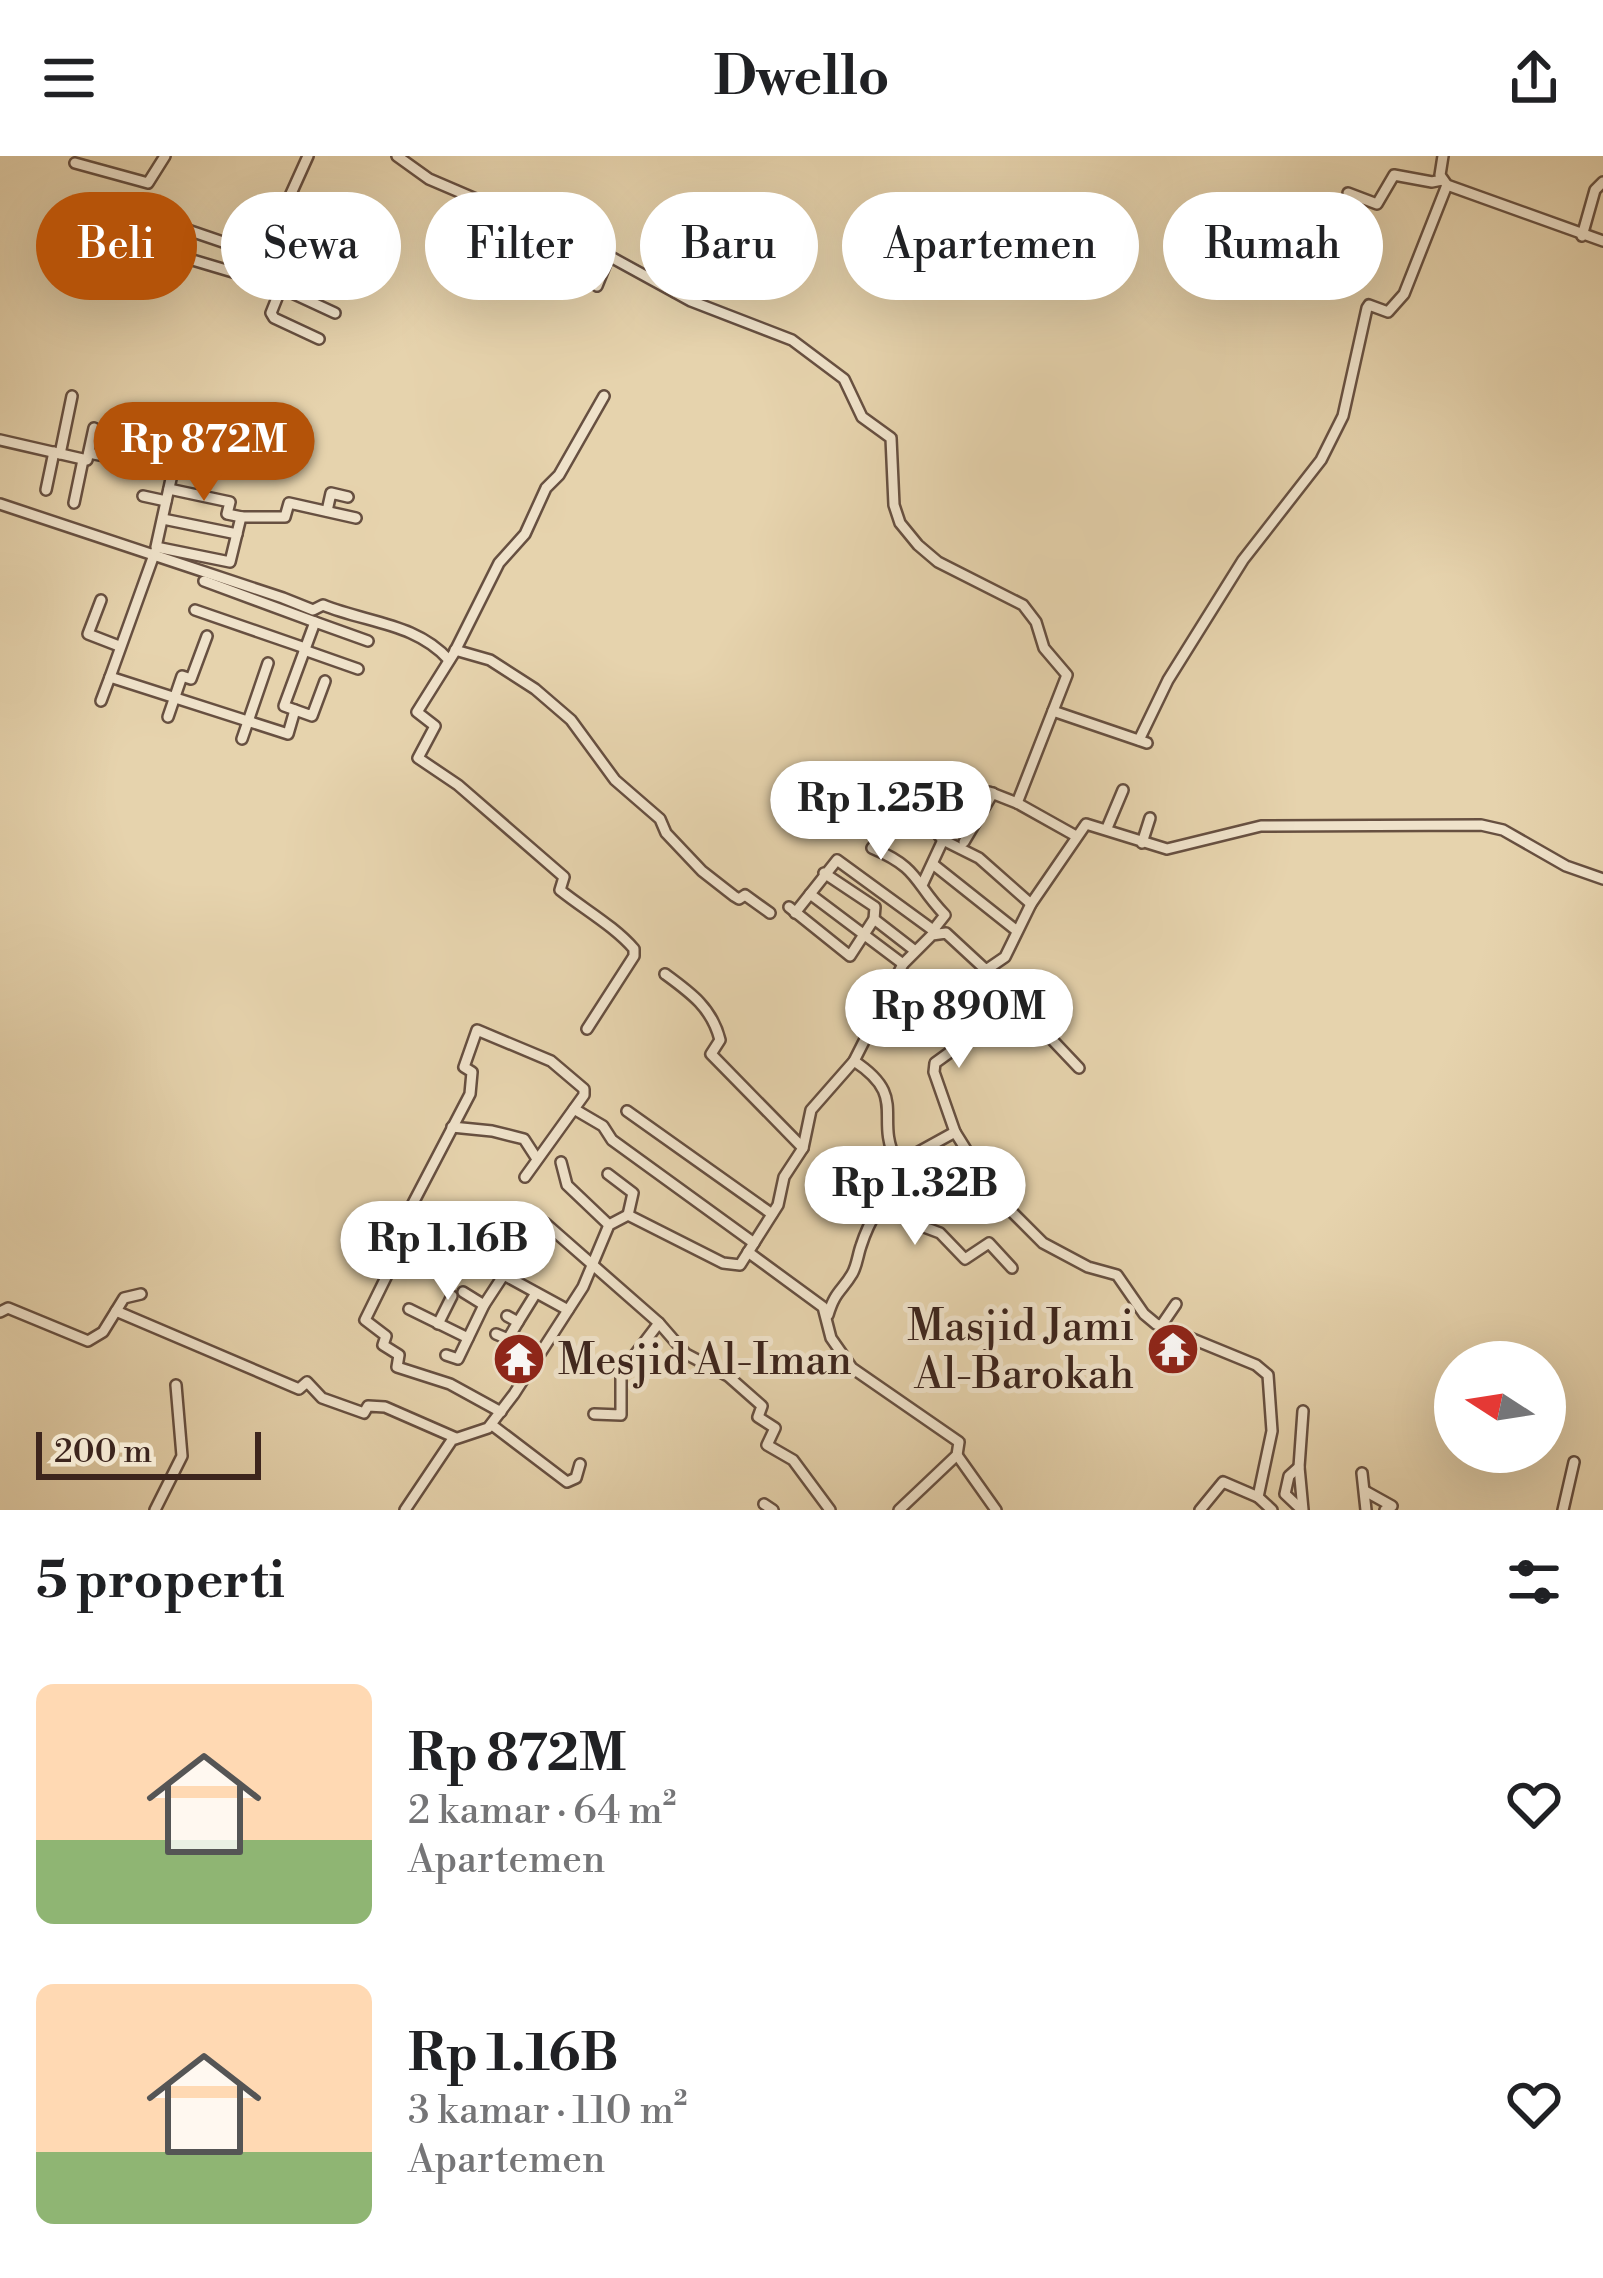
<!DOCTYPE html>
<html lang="id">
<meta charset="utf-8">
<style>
:root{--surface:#fff;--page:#f2f2f2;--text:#202124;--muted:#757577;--accent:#b45309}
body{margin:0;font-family:"Libre Bodoni",serif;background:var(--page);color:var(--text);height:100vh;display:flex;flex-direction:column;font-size:45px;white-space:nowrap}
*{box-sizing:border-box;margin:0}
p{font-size:39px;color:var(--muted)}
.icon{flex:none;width:66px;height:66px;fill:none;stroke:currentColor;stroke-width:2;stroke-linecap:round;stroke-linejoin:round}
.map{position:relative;height:1354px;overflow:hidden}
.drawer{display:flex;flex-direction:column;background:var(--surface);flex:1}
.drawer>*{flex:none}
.top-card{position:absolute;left:36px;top:36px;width:1533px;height:108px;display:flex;gap:24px}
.needle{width:78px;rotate:282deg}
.controls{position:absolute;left:1434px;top:1185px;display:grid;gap:24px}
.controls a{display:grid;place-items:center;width:132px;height:132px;border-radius:50%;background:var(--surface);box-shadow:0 12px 48px #0002;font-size:60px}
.scale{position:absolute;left:36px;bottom:30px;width:225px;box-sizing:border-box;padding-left:12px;border:6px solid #3d251d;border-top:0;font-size:33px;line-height:42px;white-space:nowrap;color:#3d251d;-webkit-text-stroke:9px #efe2ca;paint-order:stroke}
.price{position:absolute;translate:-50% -102px;padding:0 27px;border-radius:42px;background:#fff;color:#222;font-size:39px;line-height:78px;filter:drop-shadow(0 3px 6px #0008)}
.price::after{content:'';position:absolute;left:50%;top:72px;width:36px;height:27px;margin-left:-18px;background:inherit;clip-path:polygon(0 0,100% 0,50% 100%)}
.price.selected{background:var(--accent);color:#fff}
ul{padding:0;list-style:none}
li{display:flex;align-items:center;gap:36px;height:300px;padding:0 36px}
li span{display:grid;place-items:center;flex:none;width:336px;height:240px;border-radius:18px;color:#555}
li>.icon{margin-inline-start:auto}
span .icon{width:144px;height:144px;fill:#fffc;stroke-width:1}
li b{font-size:51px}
h2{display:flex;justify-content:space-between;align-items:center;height:144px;padding:0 36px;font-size:51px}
.pill{padding:0 42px;border-radius:54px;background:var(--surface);box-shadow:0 12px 48px #0002;font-size:42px;line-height:108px}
.pill.selected{background:var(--accent);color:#fff}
header{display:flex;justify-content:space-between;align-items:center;height:156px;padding:0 36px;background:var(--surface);font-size:54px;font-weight:800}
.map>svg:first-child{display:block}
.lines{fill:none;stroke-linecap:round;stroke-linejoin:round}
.minor-casing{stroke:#675041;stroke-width:14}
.minor{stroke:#efe2ca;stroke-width:9}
.labels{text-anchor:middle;stroke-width:10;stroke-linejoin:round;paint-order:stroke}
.poi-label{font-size:42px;fill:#3d251d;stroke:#efe2ca;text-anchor:end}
</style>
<header><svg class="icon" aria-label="menu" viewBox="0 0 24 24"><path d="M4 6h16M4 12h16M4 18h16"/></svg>Dwello<svg class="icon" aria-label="share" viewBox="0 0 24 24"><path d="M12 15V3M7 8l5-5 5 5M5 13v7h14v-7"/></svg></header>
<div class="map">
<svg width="1603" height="1354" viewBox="0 0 1603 1354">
<rect width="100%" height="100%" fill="#e6d3ad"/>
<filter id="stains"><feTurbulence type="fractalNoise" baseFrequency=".00167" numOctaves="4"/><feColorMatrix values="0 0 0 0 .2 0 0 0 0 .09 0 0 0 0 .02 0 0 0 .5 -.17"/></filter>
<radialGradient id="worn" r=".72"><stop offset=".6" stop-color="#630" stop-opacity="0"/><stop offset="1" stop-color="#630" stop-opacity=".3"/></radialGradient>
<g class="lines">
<g class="minor-casing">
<g id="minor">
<path d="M397 0 429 23 609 100 691 145 792 184 844 223 862 261 891 282 894 349 900 367 918 389 938 406 1023 449 1036 466 1044 492 1067 519 1017 647 1076 680"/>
<path d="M1443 0 1440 19 1447 29 1603 85"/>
<path d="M75 7 148 27 165 0"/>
<path d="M1348 37 1377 48 1394 19 1432 26 1442 24"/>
<path d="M290 41 315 53"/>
<path d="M278 67 305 79"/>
<path d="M173 69 264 100"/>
<path d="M1582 80 1595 34 1603 26"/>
<path d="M268 90 349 130"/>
<path d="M169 97 253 122 308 0"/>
<path d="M293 102 271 157 274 162 319 183"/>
<path d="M597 130 609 100"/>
<path d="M281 132 335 157"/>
<path d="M675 136 698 91H716L724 67 709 44"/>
<path d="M306 277 259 289 182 273 156 391 230 406 241 361H285L289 347 356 362"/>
<path d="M0 284 87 304 94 272"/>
<path d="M89 297 173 314"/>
<path d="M60 298 72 240"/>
<path d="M120 303 127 273 179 285"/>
<path d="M175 303 245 317"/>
<path d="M169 333 230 346 227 358 242 361"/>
<path d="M46 334 54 296"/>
<path d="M143 340 166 345"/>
<path d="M74 347 83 304"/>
<path d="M0 348 283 442 313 454 323 449C367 467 416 467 449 504"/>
<path d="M327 355 331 337 348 341"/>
<path d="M163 363 237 378"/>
<path d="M155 396 110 521 288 578 295 554"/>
<path d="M204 425 315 466"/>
<path d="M101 444 88 478 119 490"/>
<path d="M195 454 305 492"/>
<path d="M304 494 358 513"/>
<path d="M455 494 490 504 535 533 571 564 615 624 660 663 666 677 702 715 734 740 739 743 745 739 770 757"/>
<path d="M325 525 312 560 284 550 315 466 368 485"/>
<path d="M101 545 110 521"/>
<path d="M1053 555 1147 587"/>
<path d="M168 561 182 520 191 523 207 480"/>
<path d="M242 583 268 507"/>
<path d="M1139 584 1168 524 1243 404 1321 304 1343 260 1367 152 1369 149 1388 156 1404 138 1447 29"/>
<path d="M912 643 926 624 941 628 947 617 973 637 989 636 1017 647"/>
<path d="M1107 672 1123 634"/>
<path d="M964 686 993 637"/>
<path d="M1142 687 1150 662"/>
<path d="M934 709 1017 775"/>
<path d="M923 727 943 684"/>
<path d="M810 738 903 808"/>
<path d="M789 751 850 800 874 763 875 751 824 717"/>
<path d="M795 757 837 704 937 777"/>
<path d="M874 763 914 794"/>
<path d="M934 773 945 759C913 726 921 713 872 692L898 659 922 661 943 684 979 702 1031 748"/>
<path d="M986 814 1079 912"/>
<path d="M665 818C691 837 712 852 720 884L711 898 803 992"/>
<path d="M587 873 634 800V793C614 770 585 754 560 734L564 721 458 629 418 602 435 570 417 556 454 497 499 407 525 378 546 332 559 319 604 240"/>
<path d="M854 905C909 941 874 961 896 1004L906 1003 955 976 993 1037 1043 1087 1088 1111 1117 1119 1144 1158 1156 1168 1256 1209 1268 1219 1272 1275 1258 1341 1272 1354"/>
<path d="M574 953 603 970 612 984 754 1087"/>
<path d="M627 955 772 1058"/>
<path d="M452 971 492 975 524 983 537 1003"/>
<path d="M955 976 934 916 935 907 993 865"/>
<path d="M896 1004 898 1019 924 1071 940 1077 965 1103 989 1087 1012 1112"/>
<path d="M561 1006 567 1029 609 1069"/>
<path d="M608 1018 633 1037 628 1059"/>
<path d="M545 1067 659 1167 686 1198 728 1220 762 1250 758 1261 775 1272 767 1289 793 1304 830 1354"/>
<path d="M748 1096 823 1151 831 1182 852 1212 959 1286 957 1299 899 1354"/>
<path d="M482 1107 568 1154"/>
<path d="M463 1136 484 1149"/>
<path d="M409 1153 468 1182"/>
<path d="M116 1155 299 1233 307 1226 322 1242 364 1257 368 1250 385 1251 456 1282"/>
<path d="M0 1156 8 1152 88 1185 103 1176 124 1142 141 1138"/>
<path d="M828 1159C835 1135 842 1135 852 1118 857 1110 858 1098 861 1090 869 1065 883 1042 902 1025"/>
<path d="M507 1160 518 1166 536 1137"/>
<path d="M438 1168 452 1140"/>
<path d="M1161 1170 1176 1148"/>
<path d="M496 1178 508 1183 518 1166"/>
<path d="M446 1199 458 1203 484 1149 503 1120"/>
<path d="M501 1256 450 1228 397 1211 399 1199 383 1189 386 1180 365 1164 393 1107 386 1099 470 938 472 916 464 911 477 874 551 905 584 933V939L525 1021"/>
<path d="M594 1258 621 1259V1217L659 1167"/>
<path d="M492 1269 567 1326 576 1322 580 1308"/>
<path d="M957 1299 996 1354"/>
<path d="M1299 1311 1289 1320 1285 1338 1302 1354"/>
<path d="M1362 1317 1366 1354"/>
<path d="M1365 1335 1392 1350 1385 1354"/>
<path d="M764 1348 773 1354"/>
<path d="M155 1354 182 1300 176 1229"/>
<path d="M405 1354 452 1284 488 1272 514 1238 583 1131 609 1069 628 1059 723 1107 740 1109 778 1049 784 1021 803 992 811 954 854 905 903 808 932 779 946 777 986 814 1005 801 1031 748 1086 668 1167 693 1261 670 1481 669 1503 674 1566 710 1603 723"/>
<path d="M1200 1354 1223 1326 1258 1341"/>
<path d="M1303 1354 1299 1311 1303 1255"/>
<path d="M1563 1354 1574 1306"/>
</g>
</g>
<use href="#minor" class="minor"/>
</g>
<defs>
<g id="temple-disc" transform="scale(2.7)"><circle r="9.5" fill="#8f2418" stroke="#efe2ca"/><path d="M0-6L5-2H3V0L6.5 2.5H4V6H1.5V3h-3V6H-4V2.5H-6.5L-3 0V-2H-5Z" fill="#fff"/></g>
</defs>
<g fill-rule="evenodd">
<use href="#temple-disc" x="1173" y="1193"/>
<use href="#temple-disc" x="519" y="1203"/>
</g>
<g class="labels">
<g class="poi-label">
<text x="1134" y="1184">Masjid Jami<tspan x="1134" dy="48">Al-Barokah</tspan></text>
<text x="558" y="1218" text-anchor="start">Mesjid Al-Iman</text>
</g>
</g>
<rect width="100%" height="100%" filter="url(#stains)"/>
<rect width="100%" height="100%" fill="url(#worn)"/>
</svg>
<div class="controls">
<a><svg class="needle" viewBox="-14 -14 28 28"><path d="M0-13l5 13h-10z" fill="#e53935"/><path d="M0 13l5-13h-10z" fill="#757577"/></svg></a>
</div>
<div class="scale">200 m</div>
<b class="price selected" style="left:204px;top:348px">Rp 872M</b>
<b class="price" style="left:881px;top:707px">Rp 1.25B</b>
<b class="price" style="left:959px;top:915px">Rp 890M</b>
<b class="price" style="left:915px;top:1092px">Rp 1.32B</b>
<b class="price" style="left:448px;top:1147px">Rp 1.16B</b>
<div class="top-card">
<a class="pill selected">Beli</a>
<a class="pill">Sewa</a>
<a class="pill">Filter</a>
<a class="pill">Baru</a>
<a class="pill">Apartemen</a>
<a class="pill">Rumah</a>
</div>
</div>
<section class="drawer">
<h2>5 properti<svg class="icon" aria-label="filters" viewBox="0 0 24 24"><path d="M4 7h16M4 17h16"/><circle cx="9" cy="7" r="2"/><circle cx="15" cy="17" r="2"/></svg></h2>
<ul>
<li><span style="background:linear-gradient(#ffd9b3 65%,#8fb573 0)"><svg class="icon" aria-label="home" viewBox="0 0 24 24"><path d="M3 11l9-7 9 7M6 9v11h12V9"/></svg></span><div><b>Rp 872M</b><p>2 kamar · 64 m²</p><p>Apartemen</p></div><svg class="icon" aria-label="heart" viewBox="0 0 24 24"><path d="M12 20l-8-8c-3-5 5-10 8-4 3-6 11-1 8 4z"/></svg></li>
<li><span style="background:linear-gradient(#ffd9b3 70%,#8fb573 0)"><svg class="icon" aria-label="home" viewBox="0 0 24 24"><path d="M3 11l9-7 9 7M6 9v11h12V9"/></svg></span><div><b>Rp 1.16B</b><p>3 kamar · 110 m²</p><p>Apartemen</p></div><svg class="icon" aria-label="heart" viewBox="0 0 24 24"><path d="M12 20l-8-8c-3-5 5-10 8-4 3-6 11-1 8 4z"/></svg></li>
</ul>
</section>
